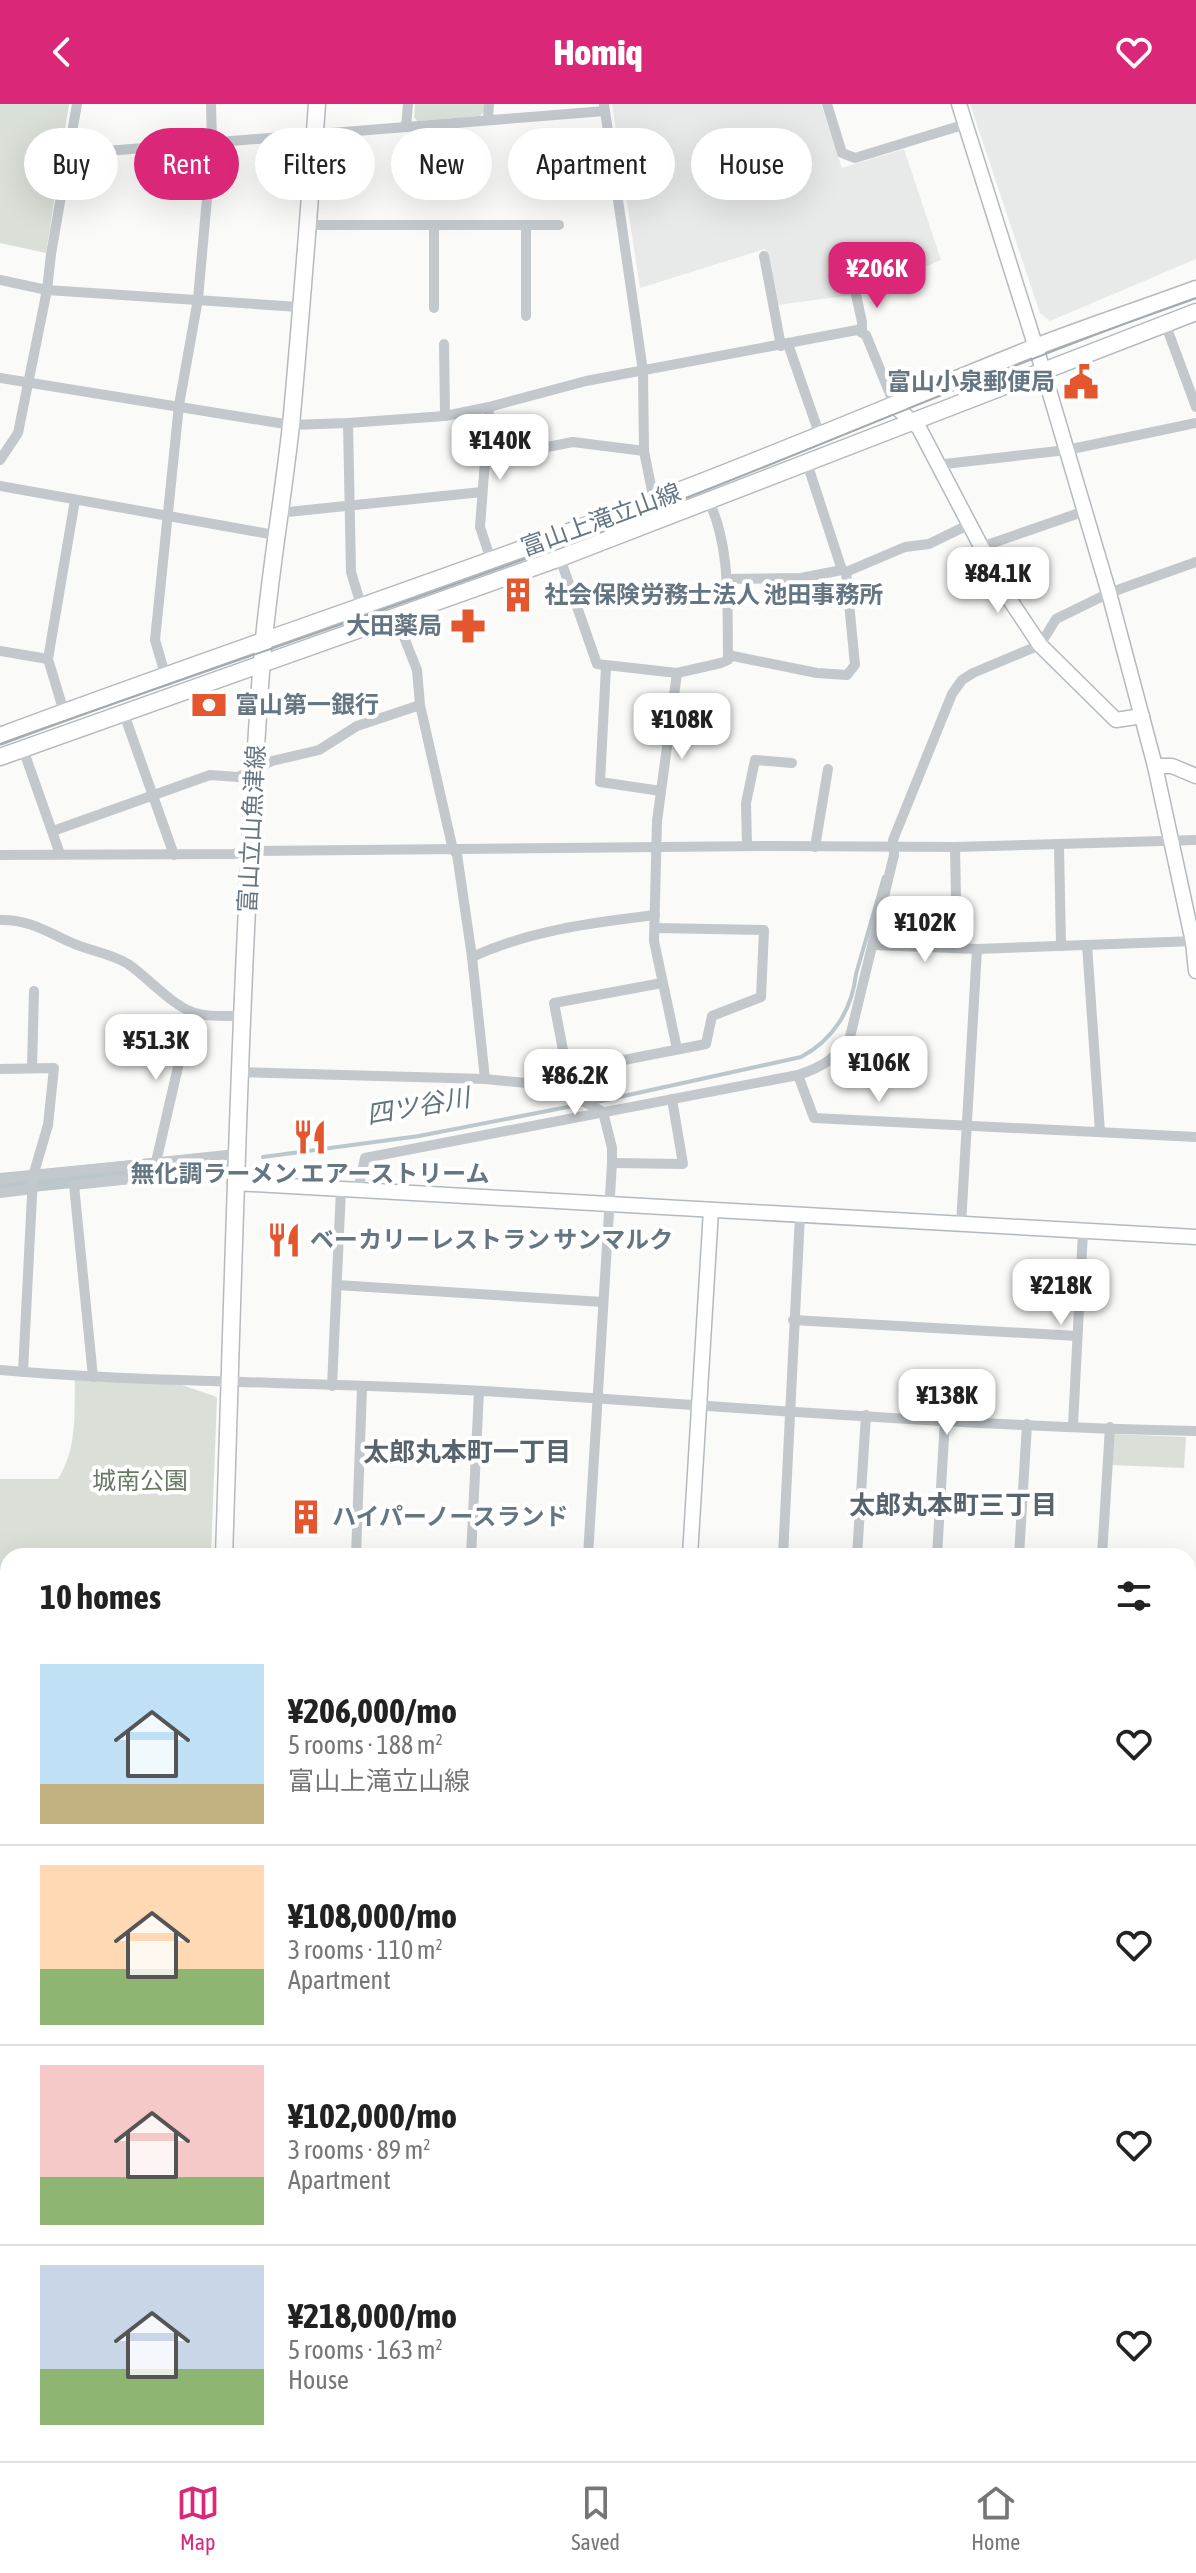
<!DOCTYPE html>
<meta charset="utf-8">
<style>
:root{--surface:#fff;--page:#f6f6f6;--text:#222;--muted:#767676;--line:#e0e0e0;--accent:#db2777}
body{margin:0;font-family:"Asap Condensed","Noto Sans JP",sans-serif;background:var(--page);color:var(--text);height:100vh;display:flex;flex-direction:column;font-size:30px;white-space:nowrap}
*{box-sizing:border-box;margin:0}
p{font-size:26px;color:var(--muted)}
.icon{flex:none;width:44px;height:44px;fill:none;stroke:currentColor;stroke-width:2;stroke-linecap:round;stroke-linejoin:round}
.map{position:relative;flex:1;overflow:hidden}
.panel{position:absolute;left:0px;top:1444px;width:1196px;height:914px;display:flex;flex-direction:column;background:var(--surface);border-radius:24px 24px 0 0;box-shadow:0 8px 32px #0002}
.panel>*{flex:none}
.hud{position:absolute;left:24px;top:24px;width:1148px;height:72px;display:flex;gap:16px}
.price{position:absolute;translate:-50% -68px;padding:0 18px;border-radius:16px;background:#fff;color:#222;font-size:26px;line-height:52px;filter:drop-shadow(0 2px 4px #0008)}
.price::after{content:'';position:absolute;left:50%;top:48px;width:24px;height:18px;margin-left:-12px;background:inherit;clip-path:polygon(0 0,100% 0,50% 100%)}
.price.on{background:var(--accent);color:#fff}
ul{padding:0;list-style:none}
li{display:flex;align-items:center;gap:24px;height:200px;padding:0 40px}
li+li{border-top:2px solid var(--line)}
li span{display:grid;place-items:center;flex:none;width:224px;height:160px;border-radius:0px;color:#555}
li>.icon{margin-inline-start:auto}
span .icon{width:96px;height:96px;fill:#fffc;stroke-width:1}
li b{font-size:34px}
h2{display:flex;justify-content:space-between;align-items:center;height:96px;padding:0 40px;font-size:34px}
.pill{padding:0 28px;border-radius:36px;background:var(--surface);box-shadow:0 8px 32px #0002;font-size:28px;line-height:72px}
.pill.on{background:var(--accent);color:#fff}
header{display:flex;justify-content:space-between;align-items:center;height:104px;padding:0 40px;background:var(--accent);color:#fff;font-size:36px;font-weight:800}
.menu{display:flex;justify-content:space-around;align-items:center;height:112px;border-top:2px solid var(--line);background:var(--surface);font-size:22px;color:var(--muted)}
.menu a{display:grid;justify-items:center;gap:4px}
.menu .on{color:var(--accent)}
.map>svg:first-child{display:block}
.built{fill:#e8e9e9}
.green{fill:#dadfd7}
.lines{fill:none;stroke-linecap:round;stroke-linejoin:round}
.stream{stroke:#bbc7cb;stroke-width:4}
.river{stroke:#bbc7cb;stroke-width:22}
.secondary-casing{stroke:#b3babf;stroke-width:17}
.primary-casing{stroke:#b5babe;stroke-width:19}
.highway-casing{stroke:#b4b9bd;stroke-width:21}
.street{stroke:#c3c8cc;stroke-width:10}
.secondary{stroke:#fff;stroke-width:14}
.primary{stroke:#fff;stroke-width:16}
.highway{stroke:#fff;stroke-width:18}
.tram{stroke:#a2aab0;stroke-width:2}
.labels{text-anchor:middle;stroke-width:8;stroke-linejoin:round;paint-order:stroke}
.poi-label{font-size:24px;font-weight:bold;fill:#657683;stroke:#fff;text-anchor:start}
.street-label{font-size:24px;fill:#657683;stroke:#fff}
.park-label{font-size:24px;fill:#687a64;stroke:#fff}
.water-label{font-size:26px;font-style:italic;fill:#60757c;stroke:#fff}
.neighbourhood-label{font-size:26px;font-weight:bold;fill:#57646e;stroke:#fff}
</style>
<header><svg class="icon" aria-label="back" viewBox="0 0 24 24"><path d="M15 5l-7 7 7 7"/></svg>Homiq<svg class="icon" aria-label="heart" viewBox="0 0 24 24"><path d="M12 20l-8-8c-3-5 5-10 8-4 3-6 11-1 8 4z"/></svg></header>
<div class="map">
<svg width="1196" height="2357" viewBox="0 0 1196 2357">
<rect width="100%" height="100%" fill="#fafaf8"/>
<g class="built">
<path d="M612 0H821L842 64 904 45 941 156 860 190 777 201 765 145 640 184Z"/>
<path d="M970 0H1196V155L1050 217 1040 209Z"/>
</g>
<g class="green">
<path d="M0 0H69L46 149 0 139Z"/>
<path d="M415 0H485V7L480 12 417 17 414 13Z"/>
<path d="M75 1272 167 1276 217 1293 211 1452H8V1597L0 1598V1375H58C78 1343 74 1309 75 1272Z"/>
<path d="M1113 1330 1186 1333 1184 1364 1112 1361Z"/>
</g>
<g class="lines">
<g class="stream">
<path d="M592 999 801 953C833 936 852 906 856 870L884 773"/>
<path d="M263 1053 419 1032 583 1000"/>
</g>
<g class="river">
<path d="M0 1080 206 1060"/>
<path d="M0 2122H8"/>
</g>
<g class="secondary-casing">
<g id="secondary">
<path d="M959 0 1043 266 1109 489 1155 662 1193 838 1196 867"/>
<path d="M895 302 919 324 1006 490 1040 541 1116 616 1142 612"/>
<path d="M1155 662H1172L1196 672"/>
<path d="M235 1079 1196 1133"/>
<path d="M690 1452 711 1106"/>
<path d="M1188 1825 1196 1569"/>
<path d="M0 2172 8 2173"/>
<path d="M630 2357V2350"/>
<path d="M1169 2357 1170 2350"/>
</g>
</g>
<g class="primary-casing">
<g id="primary">
<path d="M0 632C216 551 436 479 652 397 780 349 906 295 1033 244 1087 223 1142 205 1196 185"/>
<path d="M0 653 560 454 1196 208"/>
<path d="M224 1452C234 1157 240 862 261 568 267 485 282 403 291 321 301 214 309 107 317 0"/>
<path d="M1188 2282 1196 2283"/>
<path d="M137 2357 138 2350"/>
</g>
</g>
<g class="highway-casing">
<g id="highway">
<path d="M0 1607H8"/>
<path d="M0 1625H8"/>
<path d="M1188 1694 1196 1695"/>
<path d="M1188 1713 1196 1714"/>
</g>
</g>
<g class="street">
<path d="M604 0 643 267 644 347 654 397"/>
<path d="M827 0 842 49 855 54 966 20"/>
<path d="M488 16 489 0"/>
<path d="M406 23 408 0"/>
<path d="M69 50 605 7"/>
<path d="M307 121H559"/>
<path d="M434 121V204"/>
<path d="M526 121V212"/>
<path d="M764 152 781 242"/>
<path d="M0 176 47 186 299 203"/>
<path d="M855 186 862 218V229"/>
<path d="M1165 219 1196 303"/>
<path d="M444 240 445 312"/>
<path d="M788 240 820 332"/>
<path d="M0 274 291 321 348 319 445 312 489 303 586 277 857 226 866 231 895 302"/>
<path d="M489 303 480 423 491 456"/>
<path d="M348 319 351 468 361 501"/>
<path d="M485 355 573 338 644 347"/>
<path d="M0 356 18 329 47 186 51 150 77 0"/>
<path d="M936 361 1067 346 1196 319"/>
<path d="M0 382 275 431"/>
<path d="M278 409 482 388"/>
<path d="M981 443 1085 407"/>
<path d="M560 454 597 560 677 569 721 559 728 556V551C727 499 731 445 709 397"/>
<path d="M846 468 905 443 929 440 968 421"/>
<path d="M727 475 801 474 842 466"/>
<path d="M396 513 417 566 420 601"/>
<path d="M0 547 48 555"/>
<path d="M728 551 817 569 847 571 855 561 846 468 842 466 807 359"/>
<path d="M606 563 600 678 661 687"/>
<path d="M677 569 657 717 654 837 677 945"/>
<path d="M165 570 155 536 179 301 198 195 212 38 211 0"/>
<path d="M64 608 48 555 75 396"/>
<path d="M124 610 174 751"/>
<path d="M23 645 60 750"/>
<path d="M53 727 210 671 238 673 272 657 319 646 357 622 420 601 453 746 457 750 472 853 485 975"/>
<path d="M747 742 746 699 755 656 792 659"/>
<path d="M1059 742 1061 842"/>
<path d="M815 743 828 665"/>
<path d="M955 743 957 844"/>
<path d="M0 751 233 750 251 747 774 742 955 743 1196 736"/>
<path d="M0 816C27 815 46 827 70 838 89 847 110 849 128 860 148 873 174 905 199 910 212 913 228 912 242 912"/>
<path d="M874 841 977 845 1196 837"/>
<path d="M1087 841 1100 1028"/>
<path d="M472 853C531 826 591 819 655 811"/>
<path d="M32 964 34 887"/>
<path d="M0 965 54 964 48 1021 33 1072 23 1268"/>
<path d="M567 967 706 940 712 912 761 893 764 826 655 824"/>
<path d="M240 968 485 975 537 980 564 987 603 1008 612 1044V1059L588 1452"/>
<path d="M798 971 814 1014 1196 1033"/>
<path d="M564 987 567 967 554 899 662 879"/>
<path d="M156 1058 181 950 196 910"/>
<path d="M612 1059 683 1060 672 995"/>
<path d="M0 1075 236 1050"/>
<path d="M358 1086 365 1054 798 971C823 963 836 954 850 933L894 751 893 736 952 590 962 576 973 569 1040 541 1056 515 1109 489 1196 458"/>
<path d="M0 1089 33 1085"/>
<path d="M961 1121 977 845"/>
<path d="M337 1181 603 1198"/>
<path d="M793 1216 1077 1232"/>
<path d="M0 1266C161 1280 322 1277 483 1287 721 1302 958 1322 1196 1327"/>
<path d="M93 1273 74 1081 236 1064"/>
<path d="M332 1282 341 1085"/>
<path d="M1073 1321 1083 1127"/>
<path d="M356 1452 362 1284"/>
<path d="M471 1452 479 1287"/>
<path d="M783 1452 800 1111"/>
<path d="M857 1452 866 1311"/>
<path d="M937 1452 945 1316"/>
<path d="M1019 1452 1027 1320"/>
<path d="M1102 1452 1110 1323"/>
<path d="M0 1662 6 1625"/>
<path d="M0 1875 8 1878"/>
<path d="M0 1995 8 1996"/>
<path d="M1188 2022 1196 2023"/>
<path d="M0 2232H8"/>
<path d="M0 2336H8"/>
<path d="M720 2350 802 2357"/>
<path d="M35 2357V2350"/>
<path d="M251 2357 252 2350"/>
<path d="M342 2357 343 2350"/>
<path d="M436 2357 437 2350"/>
<path d="M531 2357V2350"/>
<path d="M848 2357V2350"/>
<path d="M1050 2357 1051 2350"/>
</g>
<use href="#secondary" class="secondary"/>
<use href="#primary" class="primary"/>
<use href="#highway" class="highway"/>
<path class="tram" d="M0 640C205 566 413 498 617 421 811 347 1000 263 1196 194"/>
</g>
<defs>
<g id="civic-bare" transform="scale(2.76)"><path d="M-.6-6.5H3V-4.5H.6V-3L4-1V1h2V6H-6V1h2V-1L-.6-3ZM-1.2 2.5V6h2.4V2.5Z" fill="#e4572e" stroke="#fff" stroke-width="2.5" paint-order="stroke"/></g>
<g id="building-bare" transform="scale(2.76)"><path d="M-4-6H4V6H1V3H-1V6H-4ZM-2.5-4.3h1.7v1.8h-1.7ZM.8-4.3h1.7v1.8H.8ZM-2.5-1h1.7V.8h-1.7ZM.8-1h1.7V.8H.8Z" fill="#e4572e" stroke="#fff" stroke-width="2.5" paint-order="stroke"/></g>
<g id="pharmacy-bare" transform="scale(2.76)"><path d="M-2-6h4v4h4v4h-4v4h-4v-4h-4v-4h4Z" fill="#e4572e" stroke="#fff" stroke-width="2.5" paint-order="stroke"/></g>
<g id="bank-bare" transform="scale(2.76)"><path d="M-6-4H6V4H-6ZM0-2.3a2.3 2.3 0 1 0 0 4.6a2.3 2.3 0 1 0 0-4.6Z" fill="#e4572e" stroke="#fff" stroke-width="2.5" paint-order="stroke"/></g>
<g id="restaurant-bare" transform="scale(2.76)"><path d="M-5-6h1v4h1v-4h1v4h1v-4h1v5L-1.5 .5V6h-2V.5L-5-1ZM5-6V6H3V1.5H1.5Q1.5-4 5-6Z" fill="#e4572e" stroke="#fff" stroke-width="2.5" paint-order="stroke"/></g>
</defs>
<g fill-rule="evenodd">
<use href="#civic-bare" x="1081" y="278"/>
<use href="#building-bare" x="518" y="491"/>
<use href="#pharmacy-bare" x="468" y="522"/>
<use href="#bank-bare" x="209" y="601"/>
<use href="#restaurant-bare" x="310" y="1033"/>
<use href="#restaurant-bare" x="284" y="1136"/>
<use href="#building-bare" x="306" y="1413"/>
</g>
<g class="labels">
<g class="poi-label">
<text x="1055" y="286" text-anchor="end">富山小泉郵便局</text>
<text x="544" y="499">社会保険労務士法人 池田事務所</text>
<text x="442" y="530" text-anchor="end">大田薬局</text>
<text x="235" y="609">富山第一銀行</text>
<text x="310" y="1078" text-anchor="middle">無化調ラーメン エアーストリーム</text>
<text x="310" y="1144">ベーカリーレストラン サンマルク</text>
<text x="332" y="1421">ハイパーノースランド</text>
</g>
<g class="street-label">
<text transform="translate(601 416) rotate(-20)" y="8">富山上滝立山線</text>
<text transform="translate(252 725) rotate(-87)" y="8">富山立山魚津線</text>
</g>
<g class="park-label">
<text x="140" y="1385">城南公園</text>
</g>
<g class="water-label">
<text transform="translate(418 1002) rotate(-10)" y="9">四ツ谷川</text>
</g>
<g class="neighbourhood-label">
<text x="467" y="1357">太郎丸本町一丁目</text>
<text x="953" y="1410">太郎丸本町三丁目</text>
</g>
</g>
</svg>
<b class="price on" style="left:877px;top:206px">¥206K</b>
<b class="price" style="left:500px;top:378px">¥140K</b>
<b class="price" style="left:998px;top:511px">¥84.1K</b>
<b class="price" style="left:682px;top:657px">¥108K</b>
<b class="price" style="left:925px;top:860px">¥102K</b>
<b class="price" style="left:156px;top:978px">¥51.3K</b>
<b class="price" style="left:879px;top:1000px">¥106K</b>
<b class="price" style="left:575px;top:1013px">¥86.2K</b>
<b class="price" style="left:1061px;top:1223px">¥218K</b>
<b class="price" style="left:947px;top:1333px">¥138K</b>
<div class="hud">
<a class="pill">Buy</a>
<a class="pill on">Rent</a>
<a class="pill">Filters</a>
<a class="pill">New</a>
<a class="pill">Apartment</a>
<a class="pill">House</a>
</div>
<section class="panel">
<h2>10 homes<svg class="icon" aria-label="filters" viewBox="0 0 24 24"><path d="M4 7h16M4 17h16"/><circle cx="9" cy="7" r="2"/><circle cx="15" cy="17" r="2"/></svg></h2>
<ul>
<li><span style="background:linear-gradient(#bfe0f5 75%,#c2b280 0)"><svg class="icon" aria-label="home" viewBox="0 0 24 24"><path d="M3 11l9-7 9 7M6 9v11h12V9"/></svg></span><div><b>¥206,000/mo</b><p>5 rooms · 188 m²</p><p>富山上滝立山線</p></div><svg class="icon" aria-label="heart" viewBox="0 0 24 24"><path d="M12 20l-8-8c-3-5 5-10 8-4 3-6 11-1 8 4z"/></svg></li>
<li><span style="background:linear-gradient(#ffd9b3 65%,#8fb573 0)"><svg class="icon" aria-label="home" viewBox="0 0 24 24"><path d="M3 11l9-7 9 7M6 9v11h12V9"/></svg></span><div><b>¥108,000/mo</b><p>3 rooms · 110 m²</p><p>Apartment</p></div><svg class="icon" aria-label="heart" viewBox="0 0 24 24"><path d="M12 20l-8-8c-3-5 5-10 8-4 3-6 11-1 8 4z"/></svg></li>
<li><span style="background:linear-gradient(#f6c9c9 70%,#8fb573 0)"><svg class="icon" aria-label="home" viewBox="0 0 24 24"><path d="M3 11l9-7 9 7M6 9v11h12V9"/></svg></span><div><b>¥102,000/mo</b><p>3 rooms · 89 m²</p><p>Apartment</p></div><svg class="icon" aria-label="heart" viewBox="0 0 24 24"><path d="M12 20l-8-8c-3-5 5-10 8-4 3-6 11-1 8 4z"/></svg></li>
<li><span style="background:linear-gradient(#c9d6e8 65%,#8fb573 0)"><svg class="icon" aria-label="home" viewBox="0 0 24 24"><path d="M3 11l9-7 9 7M6 9v11h12V9"/></svg></span><div><b>¥218,000/mo</b><p>5 rooms · 163 m²</p><p>House</p></div><svg class="icon" aria-label="heart" viewBox="0 0 24 24"><path d="M12 20l-8-8c-3-5 5-10 8-4 3-6 11-1 8 4z"/></svg></li>
</ul>
</section>
</div>
<nav class="menu">
<a class="on"><svg class="icon" aria-label="map" viewBox="0 0 24 24"><path d="M3 6l6-2 6 2 6-2v14l-6 2-6-2-6 2zM9 4v14M15 6v14"/></svg>Map</a>
<a><svg class="icon" aria-label="saved" viewBox="0 0 24 24"><path d="M7 4h10v16l-5-4-5 4z"/></svg>Saved</a>
<a><svg class="icon" aria-label="home" viewBox="0 0 24 24"><path d="M3 11l9-7 9 7M6 9v11h12V9"/></svg>Home</a>
</nav>
